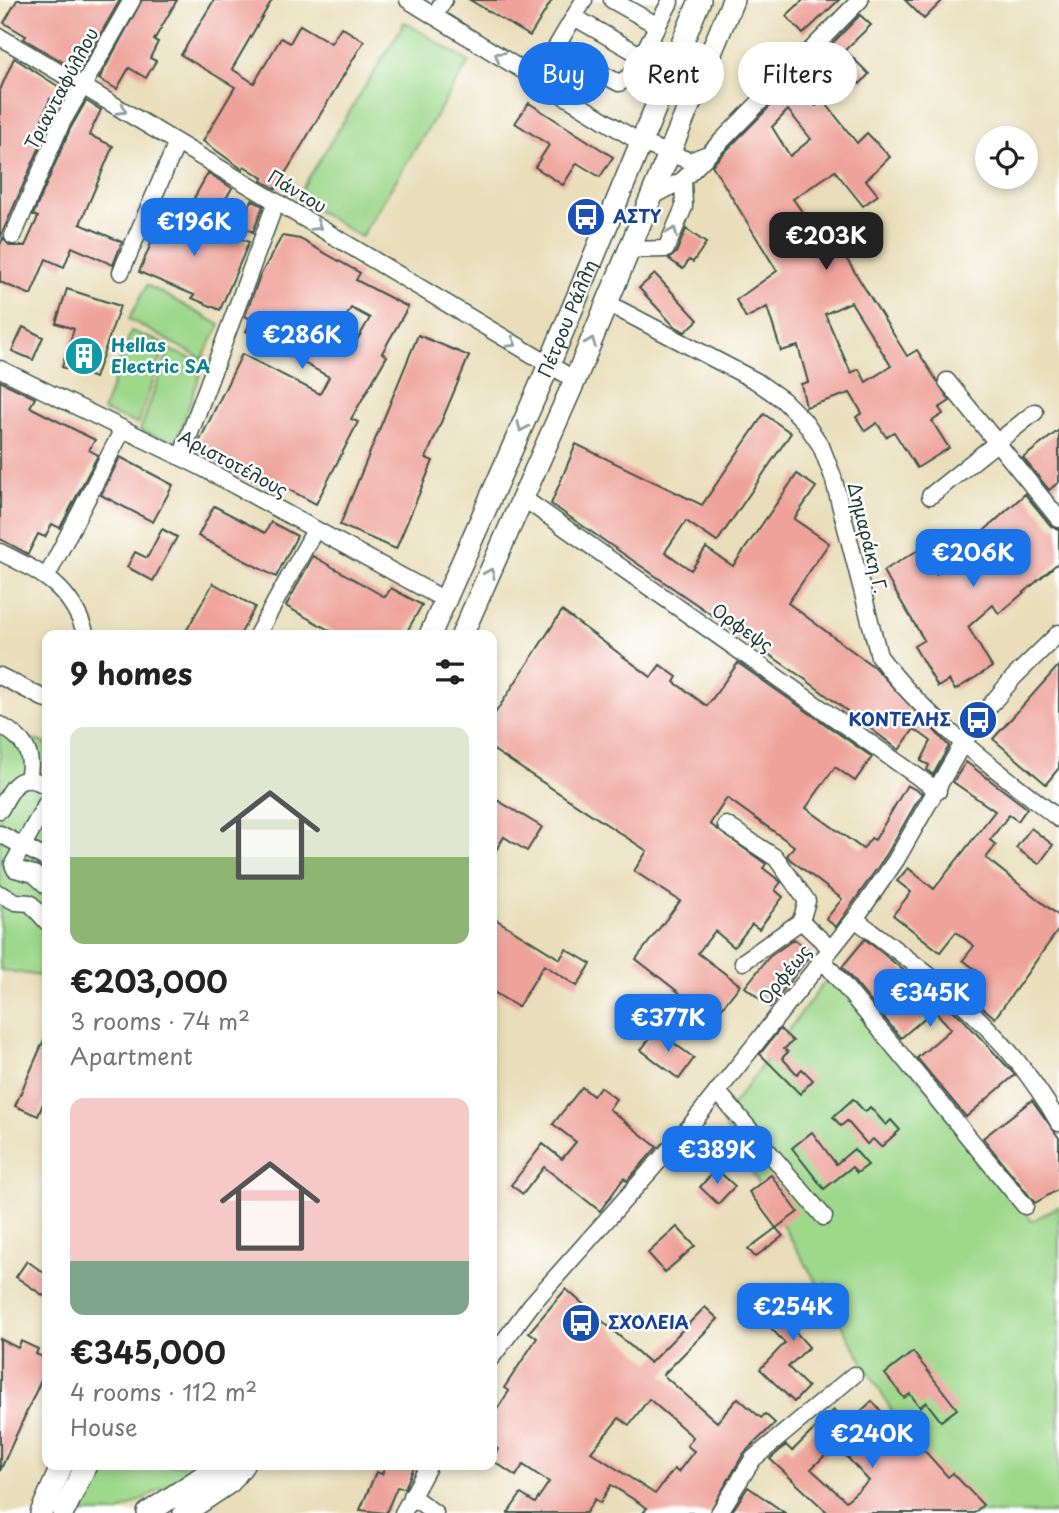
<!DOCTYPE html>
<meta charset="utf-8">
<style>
:root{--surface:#fff;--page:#f6f6f6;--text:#222;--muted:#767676;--accent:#1a73e8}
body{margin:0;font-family:"Playpen Sans",sans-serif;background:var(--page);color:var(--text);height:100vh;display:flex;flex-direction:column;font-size:26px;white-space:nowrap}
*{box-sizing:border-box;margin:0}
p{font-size:23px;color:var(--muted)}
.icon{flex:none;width:38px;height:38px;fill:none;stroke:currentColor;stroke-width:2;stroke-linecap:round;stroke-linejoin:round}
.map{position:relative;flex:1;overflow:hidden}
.side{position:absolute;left:42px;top:630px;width:455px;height:840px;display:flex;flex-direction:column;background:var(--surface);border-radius:14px;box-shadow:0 4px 10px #0003}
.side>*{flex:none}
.top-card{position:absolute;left:518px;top:42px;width:436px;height:63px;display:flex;gap:14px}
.tools{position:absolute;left:975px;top:126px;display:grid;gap:14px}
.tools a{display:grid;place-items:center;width:63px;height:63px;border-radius:50%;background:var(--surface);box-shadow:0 4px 10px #0003;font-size:35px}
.price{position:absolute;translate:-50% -60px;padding:0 16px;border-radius:14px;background:var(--accent);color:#fff;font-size:23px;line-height:46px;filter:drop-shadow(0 2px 4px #0008)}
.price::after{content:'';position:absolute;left:50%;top:42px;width:21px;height:16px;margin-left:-10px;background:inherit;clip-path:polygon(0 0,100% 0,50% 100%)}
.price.selected{background:#222;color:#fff}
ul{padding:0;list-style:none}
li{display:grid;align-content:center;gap:14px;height:371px;padding:0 28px}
li span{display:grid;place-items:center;height:217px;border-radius:14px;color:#555}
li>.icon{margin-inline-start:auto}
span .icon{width:126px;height:126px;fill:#fffc;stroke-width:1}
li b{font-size:30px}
h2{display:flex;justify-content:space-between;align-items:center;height:84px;padding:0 28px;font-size:30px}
.tag{padding:0 24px;border-radius:32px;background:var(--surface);box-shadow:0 4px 10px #0003;font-size:24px;line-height:63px}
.tag.selected{background:var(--accent);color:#fff}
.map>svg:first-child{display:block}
.green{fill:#9ed88b;stroke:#5e8a60;stroke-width:2}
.building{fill:#eea39a;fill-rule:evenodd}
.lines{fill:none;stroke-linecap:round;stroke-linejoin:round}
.minor-casing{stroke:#3d5548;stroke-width:19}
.major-casing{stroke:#3d5548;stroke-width:24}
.minor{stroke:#fff;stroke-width:16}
.major{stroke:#fff;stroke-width:21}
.oneway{stroke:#8f9e9a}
.labels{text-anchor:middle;stroke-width:5;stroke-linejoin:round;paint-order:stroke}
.street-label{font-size:18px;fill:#1f3d34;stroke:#fff}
.transit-label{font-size:18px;font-weight:bold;fill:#164399;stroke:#fff;text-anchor:start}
.culture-label{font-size:18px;font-weight:bold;fill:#0d838f;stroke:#fff;text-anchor:start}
</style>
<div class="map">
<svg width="1059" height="1513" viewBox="0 0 1059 1513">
<rect width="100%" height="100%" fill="#fff"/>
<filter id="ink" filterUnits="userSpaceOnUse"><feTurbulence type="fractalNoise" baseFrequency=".0143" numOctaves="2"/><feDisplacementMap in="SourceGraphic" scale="14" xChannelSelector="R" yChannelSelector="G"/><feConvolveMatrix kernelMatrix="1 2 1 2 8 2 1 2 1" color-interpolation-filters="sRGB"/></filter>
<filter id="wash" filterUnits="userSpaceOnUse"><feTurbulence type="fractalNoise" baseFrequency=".00686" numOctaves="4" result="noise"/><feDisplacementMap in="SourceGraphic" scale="28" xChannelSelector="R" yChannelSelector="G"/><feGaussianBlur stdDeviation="1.57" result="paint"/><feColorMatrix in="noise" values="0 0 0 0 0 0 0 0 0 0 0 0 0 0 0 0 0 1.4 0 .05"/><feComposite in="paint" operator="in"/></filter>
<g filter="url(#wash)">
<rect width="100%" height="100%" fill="#e9deb9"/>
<g class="green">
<path d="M405 22 469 62 361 237 296 198Z"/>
<path d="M147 285 220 325 202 359 129 319Z"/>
<path d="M131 331 166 344 138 424 103 411Z"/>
<path d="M169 350 204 363 176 443 140 431Z"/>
<path d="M0 728 47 744V977L0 970Z"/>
<path d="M833 971 1032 1221 1059 1206V1513H957L968 1501 903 1430 721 1120Z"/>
<path d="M103 1465H203L118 1513H78Z"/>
</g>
<g id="blocks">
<g class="building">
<path d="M17 0H120L81 68 76 65 75 69 24 39 26 36 4 23Z"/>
<path d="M142 0H177L154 40 158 42 150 58 156 61 146 78 129 68 117 89 99 79Z"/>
<path d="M214 0H272L232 69 254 83 281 38 290 43 300 25 331 43 341 27 364 41 276 189 262 181 263 178 244 166 242 169 203 141 235 87 181 55Z"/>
<path d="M470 0H552L530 36Z"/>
<path d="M803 0H839L803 34 786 16Z"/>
<path d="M905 0H943L924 19Z"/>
<path d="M860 15 871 25 845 50 869 74 860 84 826 50Z"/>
<path d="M14 58 67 92 60 104 50 99 38 129 46 133 0 238V90Z"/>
<path d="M794 82 816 106 823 100 857 143 867 133 890 157 866 180 878 195 863 206 835 171 793 199 822 240 831 234 907 356 917 350 950 401 939 408 943 414 932 421 949 448 917 468 894 432 886 437 877 423 865 431 856 417 862 413 850 393 806 407 801 384 808 382 798 346 781 351 767 307 746 318 736 300 777 271 712 165ZM788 110 811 139 790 156 772 127ZM851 302 891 366 866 382 859 369 851 373 825 314Z"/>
<path d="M86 101 101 110 89 135 113 146 80 224 122 242 113 265 72 247 64 267 46 259 31 295 0 282V245L3 238 10 246H25L38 217 33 215 70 129Z"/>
<path d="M529 103 613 157 600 177 577 163 563 185 535 167 549 145 515 123Z"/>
<path d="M208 173 232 188 218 212 194 198Z"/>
<path d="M252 200 263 206 253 232 240 225Z"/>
<path d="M166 208 249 242 220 310 192 298 194 295 139 272Z"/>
<path d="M686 229 706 243 693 262 689 260 683 269 669 259 676 253Z"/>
<path d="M282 236 300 239 360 273 356 280 408 307 382 353 387 356 351 419 358 422 316 504 263 476 259 483 195 450 242 354 320 394 329 377 246 331 252 320 245 316 260 276ZM351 308 370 318 350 352 332 342Z"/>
<path d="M655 274 698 320 685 332 674 326 639 288Z"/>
<path d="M67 289 120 306 95 378 62 367 74 329 56 323Z"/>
<path d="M23 327 43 337 33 360 12 351Z"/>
<path d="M418 335 469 356 426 458 433 461 396 549 340 525Z"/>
<path d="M0 381 35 398 30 407 95 440 89 450 98 455 60 528 52 524 45 537 38 534 28 554 0 539Z"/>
<path d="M764 414 791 433 717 542 686 521 665 552 691 570 706 548 733 566 797 474 816 487 794 519 829 543 788 603 874 667 949 746 933 775 927 770 929 765 921 761 931 741 914 729 899 750 806 680 551 504 576 444 702 505Z"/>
<path d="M1059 430V482L1049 490 1023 458Z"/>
<path d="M120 457 173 485 153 522 101 495Z"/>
<path d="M1025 494 1051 526 1059 529V562L999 614 993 605 968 627 992 667 955 690 949 680 938 687 914 646 924 640 883 571 920 549 936 574Z"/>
<path d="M214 506 265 533 271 522 297 536 276 577 198 536Z"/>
<path d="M162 529 177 537 153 581 127 567 135 552 147 558Z"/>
<path d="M313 556 385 597 391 588 422 605 405 635H338L286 606Z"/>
<path d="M213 583 255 607 240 635H184Z"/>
<path d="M562 611 651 677 660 665 677 677 674 682 707 706 738 663 872 757 855 781 835 767 806 808 863 849 871 838 875 840 907 785 922 793 887 854 836 927 826 919 842 899 791 860 787 856 794 846 727 798 710 824 766 864 763 868 781 882 775 890 783 897 759 929 752 924 734 947 715 931 698 953 740 985 713 1019 636 959 680 901 634 871 647 851 492 749V718Z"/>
<path d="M1059 665V768L1046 784 993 739Z"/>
<path d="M966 762 1027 808 1018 821 1009 815 990 840 996 845 986 858 1059 916V929L995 1018 961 989 976 970 963 960 974 946 956 932 940 952 893 915 911 892 897 881 908 868 934 889 995 811 953 782Z"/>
<path d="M492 797 542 827 527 851 504 837 492 857Z"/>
<path d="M1031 828 1053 845 1039 864 1016 848Z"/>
<path d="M492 917 560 959 566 949 591 964 577 986 544 965 518 1007 492 991Z"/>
<path d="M794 939 812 953 770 1007 745 987 769 957Z"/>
<path d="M865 939 961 1017 1015 1075 966 1117 917 1058 951 1029 934 1010 901 1038 842 967Z"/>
<path d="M780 1029 793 1041 784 1049 788 1052 782 1058 797 1074 802 1069 813 1080 800 1094 760 1054Z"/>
<path d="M656 1030 694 1058 679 1079 641 1050Z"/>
<path d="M47 1033V1094L38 1116 15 1106Z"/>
<path d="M582 1087 593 1096 600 1087 616 1099 609 1109 657 1147 627 1181 624 1178 600 1211 544 1167 523 1194 511 1185 543 1144 562 1159 576 1142 553 1124Z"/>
<path d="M853 1099 865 1112 870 1107 886 1125 891 1120 900 1130 881 1147 873 1139 867 1144 847 1121 841 1126 833 1117Z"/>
<path d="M1032 1100 1059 1138V1189L1035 1203 983 1138Z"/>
<path d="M812 1132 836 1164 854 1149 868 1165 857 1173 852 1167 824 1189 792 1148Z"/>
<path d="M716 1169 735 1186 718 1204 700 1187Z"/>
<path d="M771 1175 798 1212 776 1228 749 1192Z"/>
<path d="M677 1227 695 1246 665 1272 648 1253Z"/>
<path d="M776 1228 783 1236 755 1257 748 1249Z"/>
<path d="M27 1261 47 1275V1298L16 1277Z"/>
<path d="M824 1281 834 1293 792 1328 809 1347 788 1367 808 1387 794 1402 760 1369 785 1343 769 1326Z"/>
<path d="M566 1289 650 1363 705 1307 718 1319 663 1375 717 1422 738 1398 761 1418 765 1414 775 1423 744 1453 709 1513H643L647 1508 611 1485 600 1503 595 1499 586 1513H508L521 1494 535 1503 549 1482 523 1465 516 1476 492 1460 498 1449 492 1445V1417L509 1391 504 1388 537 1338 529 1332ZM649 1399 693 1437 687 1446 694 1451 678 1472 674 1469 655 1494 591 1452 619 1418 629 1425Z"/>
<path d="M0 1339 18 1348 21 1341 38 1349 36 1354 47 1359V1367L0 1471Z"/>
<path d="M913 1352 957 1409 941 1421 926 1402 920 1407 910 1394 904 1398 885 1374Z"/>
<path d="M872 1401 911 1445 916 1441 948 1477 953 1473 983 1505 974 1513H828L770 1459 786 1445 792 1451 834 1410 847 1424ZM836 1445 869 1481 846 1501 811 1469Z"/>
<path d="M386 1465H415L405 1488 397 1487 386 1513 360 1510 376 1472 382 1474Z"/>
<path d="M748 1487 785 1513H731Z"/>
</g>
</g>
</g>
<g filter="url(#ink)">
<use href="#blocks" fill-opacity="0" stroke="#3d5548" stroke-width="2"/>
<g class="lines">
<g class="minor-casing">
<g id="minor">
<path d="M408 0 641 143 690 161 705 155"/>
<path d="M584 0 555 49 619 83 631 76 670 2"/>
<path d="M612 0 658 26"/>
<path d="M434 16 444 0"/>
<path d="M574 17 642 56"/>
<path d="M0 37 575 380"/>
<path d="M564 96 583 64"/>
<path d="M650 198 683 180 860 0"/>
<path d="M13 236 61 124 132 0"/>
<path d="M629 250 666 249 684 207 683 180"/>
<path d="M121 272 177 143"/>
<path d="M607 303 756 381 783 400 804 421 821 446 833 477 879 656C927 721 996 769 1059 819"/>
<path d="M0 369 199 466 445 600"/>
<path d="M947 381 1059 519"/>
<path d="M181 457 276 202"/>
<path d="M930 496 1035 412"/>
<path d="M523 498 938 791"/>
<path d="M0 552C42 573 71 586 86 635"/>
<path d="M47 576 123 429"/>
<path d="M257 635 315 530"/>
<path d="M0 676 47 700"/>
<path d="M0 725C22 737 35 752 28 778"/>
<path d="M47 802 13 864 15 869 34 874 47 886"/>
<path d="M0 810C13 786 19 770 47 786"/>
<path d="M726 825 776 858 807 901 801 921 830 948"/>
<path d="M0 834 47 859"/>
<path d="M0 894 16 902 30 903 47 922"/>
<path d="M855 919C940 983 1005 1028 1059 1123"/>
<path d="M822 959 1025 1206"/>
<path d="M743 962 801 921"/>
<path d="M717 1091 824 1217"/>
<path d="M492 1357 531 1305 690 1126 855 919 896 860 963 743 988 708 1014 677 1059 633"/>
<path d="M411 1496 435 1513"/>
<path d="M403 1513 429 1465"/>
<path d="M719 1513 753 1459 854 1375"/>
</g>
</g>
<g class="major-casing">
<g id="major">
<path id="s1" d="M430 635 549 365 700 0"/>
<path d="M462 635 575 380 733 0"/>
<path d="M41 1513 62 1465"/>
<path d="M63 1513 86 1465"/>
<path d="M148 1513 220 1465"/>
<path d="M184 1513 230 1482 243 1465"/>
</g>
</g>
<use href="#minor" class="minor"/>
<use href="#major" class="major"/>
</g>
<defs><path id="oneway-chevron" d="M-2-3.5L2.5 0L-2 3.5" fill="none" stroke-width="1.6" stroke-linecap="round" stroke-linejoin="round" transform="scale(1.75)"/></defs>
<g class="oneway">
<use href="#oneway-chevron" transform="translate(499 56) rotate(-148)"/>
<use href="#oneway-chevron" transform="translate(122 110) rotate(31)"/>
<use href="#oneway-chevron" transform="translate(317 226) rotate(31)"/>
<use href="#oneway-chevron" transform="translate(673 232) rotate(-66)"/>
<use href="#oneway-chevron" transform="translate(591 342) rotate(-68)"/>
<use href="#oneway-chevron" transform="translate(512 343) rotate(31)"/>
<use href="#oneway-chevron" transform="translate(522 427) rotate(114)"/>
<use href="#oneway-chevron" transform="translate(490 573) rotate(-66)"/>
</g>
</g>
<defs>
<g id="bus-disc" transform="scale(2.0125)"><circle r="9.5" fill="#1a4fb4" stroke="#fff"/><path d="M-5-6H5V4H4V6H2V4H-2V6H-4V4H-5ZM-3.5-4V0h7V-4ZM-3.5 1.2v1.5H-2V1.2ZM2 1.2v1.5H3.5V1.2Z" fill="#fff"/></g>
<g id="building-disc" transform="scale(2.0125)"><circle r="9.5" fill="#0f9aa8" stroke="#fff"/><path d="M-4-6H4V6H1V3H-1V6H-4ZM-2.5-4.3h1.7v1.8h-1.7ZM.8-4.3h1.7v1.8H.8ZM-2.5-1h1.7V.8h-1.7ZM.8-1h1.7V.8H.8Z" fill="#fff"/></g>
</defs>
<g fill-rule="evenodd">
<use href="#bus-disc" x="586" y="217"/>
<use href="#building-disc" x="84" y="356"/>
<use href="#bus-disc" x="978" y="720"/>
<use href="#bus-disc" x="581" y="1323"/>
</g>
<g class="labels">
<g class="street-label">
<text transform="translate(62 89) rotate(-62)" y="6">Τριανταφύλλου</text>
<text transform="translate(297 192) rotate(31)" y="6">Πάντου</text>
<text dy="6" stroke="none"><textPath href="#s1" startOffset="345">Πέτρου Ράλλη</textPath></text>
<text transform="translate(233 464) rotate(28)" y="6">Αριστοτέλους</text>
<text transform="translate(867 538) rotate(76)" y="6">Δημαράκη Γ.</text>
<text transform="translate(742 628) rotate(35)" y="6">Ορφεψς</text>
<text transform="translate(785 975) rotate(-51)" y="6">Ορφέως</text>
</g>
<g class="transit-label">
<text x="613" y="223">ΑΣΤΥ</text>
<text x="951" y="726" text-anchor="end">ΚΟΝΤΕΛΗΣ</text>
<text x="608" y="1329">ΣΧΟΛΕΙΑ</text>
</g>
<g class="culture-label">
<text x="111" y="352">Hellas<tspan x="111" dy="21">Electric SA</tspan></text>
</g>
</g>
</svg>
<div class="tools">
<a><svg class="icon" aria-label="locate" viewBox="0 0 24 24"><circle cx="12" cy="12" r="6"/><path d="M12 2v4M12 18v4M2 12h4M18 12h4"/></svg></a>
</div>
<b class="price" style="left:194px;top:258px">€196K</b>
<b class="price selected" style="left:826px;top:272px">€203K</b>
<b class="price" style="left:302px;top:371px">€286K</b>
<b class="price" style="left:973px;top:589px">€206K</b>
<b class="price" style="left:930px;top:1029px">€345K</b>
<b class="price" style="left:668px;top:1054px">€377K</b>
<b class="price" style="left:717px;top:1186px">€389K</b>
<b class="price" style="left:793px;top:1343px">€254K</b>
<b class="price" style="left:872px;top:1470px">€240K</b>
<div class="top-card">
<a class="tag selected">Buy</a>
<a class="tag">Rent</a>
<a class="tag">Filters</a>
</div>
<section class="side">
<h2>9 homes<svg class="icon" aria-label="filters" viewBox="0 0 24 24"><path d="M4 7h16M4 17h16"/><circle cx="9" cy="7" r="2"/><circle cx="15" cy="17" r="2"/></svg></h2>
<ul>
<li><span style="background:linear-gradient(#dfe7d0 60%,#8fb573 0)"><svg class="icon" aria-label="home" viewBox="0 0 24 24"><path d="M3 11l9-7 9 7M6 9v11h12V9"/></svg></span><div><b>€203,000</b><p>3 rooms · 74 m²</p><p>Apartment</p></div></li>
<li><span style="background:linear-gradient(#f6c9c9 75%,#7fa58c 0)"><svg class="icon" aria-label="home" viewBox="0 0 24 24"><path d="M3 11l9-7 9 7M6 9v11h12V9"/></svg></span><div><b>€345,000</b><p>4 rooms · 112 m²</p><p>House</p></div></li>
</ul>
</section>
</div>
